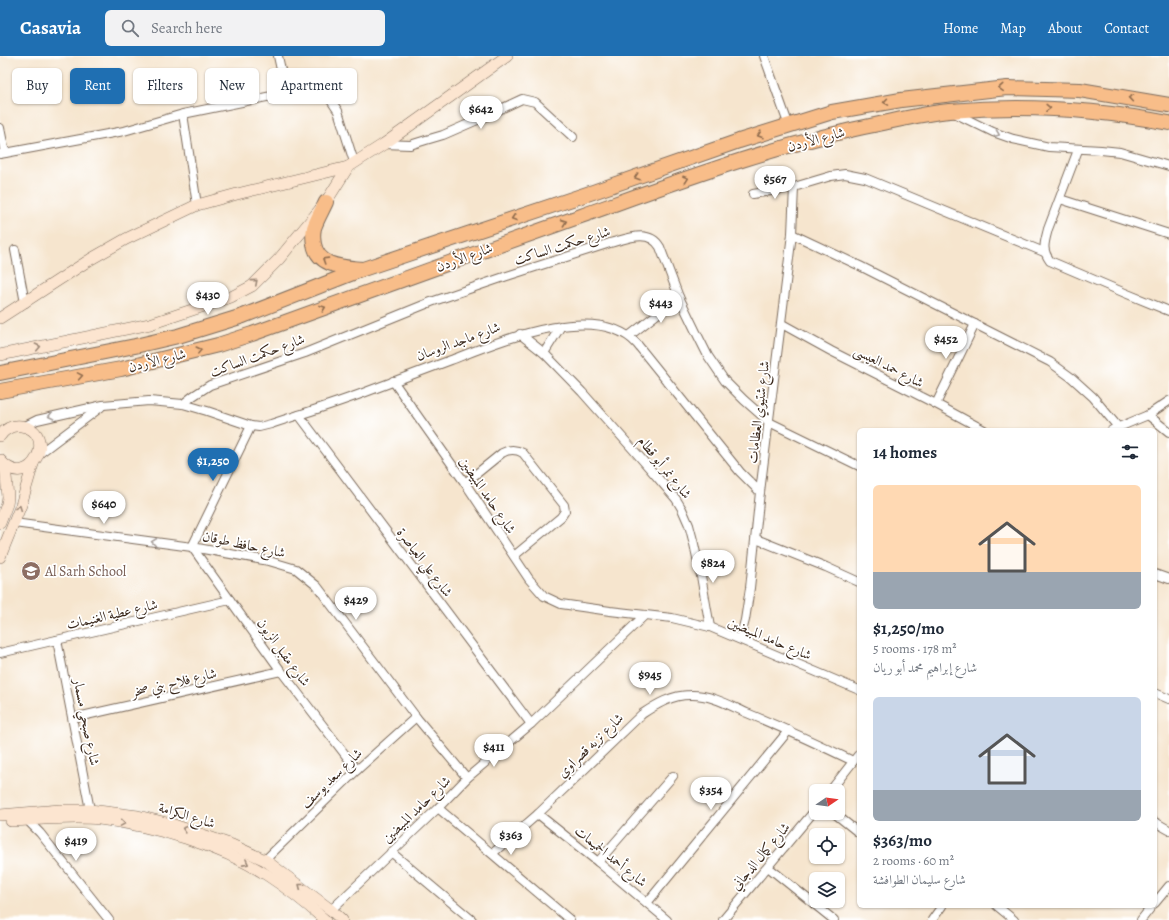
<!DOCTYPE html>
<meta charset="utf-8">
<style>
:root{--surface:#fff;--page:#f2f2f3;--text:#1f2937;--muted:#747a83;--accent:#1f6fb2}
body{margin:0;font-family:Alegreya,Amiri,serif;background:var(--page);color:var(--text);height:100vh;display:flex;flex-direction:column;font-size:15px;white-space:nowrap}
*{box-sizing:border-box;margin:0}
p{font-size:13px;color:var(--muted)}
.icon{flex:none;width:22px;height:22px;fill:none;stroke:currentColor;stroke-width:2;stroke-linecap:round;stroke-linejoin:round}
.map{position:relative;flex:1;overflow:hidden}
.side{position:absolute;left:857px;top:372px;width:300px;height:480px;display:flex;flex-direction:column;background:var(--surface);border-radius:6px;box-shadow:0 1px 3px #0004}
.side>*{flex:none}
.banner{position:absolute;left:12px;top:12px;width:380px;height:36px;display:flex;gap:8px}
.needle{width:26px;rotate:77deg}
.controls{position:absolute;left:809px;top:728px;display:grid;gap:8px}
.controls a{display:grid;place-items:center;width:36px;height:36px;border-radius:6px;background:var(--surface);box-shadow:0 1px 3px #0004;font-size:20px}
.price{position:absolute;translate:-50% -34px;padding:0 9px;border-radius:14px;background:#fff;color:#222;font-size:13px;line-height:26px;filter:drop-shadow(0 1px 2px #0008)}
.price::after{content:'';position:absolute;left:50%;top:24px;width:12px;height:9px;margin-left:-6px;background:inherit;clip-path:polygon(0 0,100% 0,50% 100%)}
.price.selected{background:var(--accent);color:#fff}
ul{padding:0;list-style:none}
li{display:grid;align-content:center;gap:8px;height:212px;padding:0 16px}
li span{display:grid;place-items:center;height:124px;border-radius:6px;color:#555}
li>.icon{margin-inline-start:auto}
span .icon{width:72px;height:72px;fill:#fffc;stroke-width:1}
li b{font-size:17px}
h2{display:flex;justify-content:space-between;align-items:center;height:48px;padding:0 16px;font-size:17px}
.pill{padding:0 14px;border-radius:6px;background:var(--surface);box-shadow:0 1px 3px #0004;font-size:14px;line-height:36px}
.pill.selected{background:var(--accent);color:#fff}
header{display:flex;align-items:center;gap:24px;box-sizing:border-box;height:56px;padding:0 20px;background:var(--accent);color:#fff}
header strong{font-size:19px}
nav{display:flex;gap:22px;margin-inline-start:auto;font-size:14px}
.search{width:280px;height:36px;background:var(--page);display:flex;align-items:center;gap:10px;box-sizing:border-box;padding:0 14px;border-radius:6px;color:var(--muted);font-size:15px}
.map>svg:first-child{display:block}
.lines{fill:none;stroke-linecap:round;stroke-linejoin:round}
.street-casing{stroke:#7c6b5c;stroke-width:10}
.secondary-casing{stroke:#7c6b5c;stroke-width:12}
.highway-casing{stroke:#7c6b5c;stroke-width:16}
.street{stroke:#fff;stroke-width:8}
.secondary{stroke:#fce5d0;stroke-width:11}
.highway{stroke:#f8bd89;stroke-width:14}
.oneway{stroke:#906c4e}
.oneway2{stroke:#a79f9a}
.oneway3{stroke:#9c8877}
.labels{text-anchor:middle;stroke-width:3.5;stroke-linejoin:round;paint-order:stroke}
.street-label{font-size:14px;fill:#3b2a1e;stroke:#fff}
.education-label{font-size:14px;fill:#785e54;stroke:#fff;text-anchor:start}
</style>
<header>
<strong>Casavia</strong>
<div class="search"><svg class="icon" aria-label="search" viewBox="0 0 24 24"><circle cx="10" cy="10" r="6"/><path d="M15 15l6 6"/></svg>Search here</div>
<nav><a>Home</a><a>Map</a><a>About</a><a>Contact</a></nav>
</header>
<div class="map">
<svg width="1169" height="864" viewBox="0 0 1169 864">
<rect width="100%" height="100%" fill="#fff"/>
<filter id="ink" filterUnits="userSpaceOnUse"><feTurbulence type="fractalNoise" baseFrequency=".025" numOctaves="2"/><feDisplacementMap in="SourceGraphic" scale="8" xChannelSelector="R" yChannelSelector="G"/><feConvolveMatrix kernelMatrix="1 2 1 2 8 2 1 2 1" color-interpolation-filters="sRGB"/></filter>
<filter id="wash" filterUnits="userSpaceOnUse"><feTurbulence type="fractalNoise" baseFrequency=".012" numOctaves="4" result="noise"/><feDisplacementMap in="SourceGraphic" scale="16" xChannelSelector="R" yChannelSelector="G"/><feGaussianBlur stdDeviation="0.9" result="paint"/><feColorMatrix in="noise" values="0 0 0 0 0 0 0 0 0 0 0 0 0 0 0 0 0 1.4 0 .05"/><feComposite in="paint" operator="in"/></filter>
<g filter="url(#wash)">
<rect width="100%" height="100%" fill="#f6e5ce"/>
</g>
<g filter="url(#ink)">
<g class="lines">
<g class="street-casing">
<g id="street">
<path d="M278 0 286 37"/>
<path d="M764 0 789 70"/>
<path d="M952 56 993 76 1013 83 1049 91 1101 94 1120 96 1169 110"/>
<path d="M183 58 197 149"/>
<path d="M0 72 5 97"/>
<path d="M384 88 410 89 426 84 443 79 482 62 522 43 535 46 573 81"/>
<path d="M1078 94 1048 173C1045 186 1041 193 1050 205L1125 237 1169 255"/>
<path d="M0 98 124 75 183 58 286 37H316L322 38 330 43 338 55 354 106"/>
<path d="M753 138 794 131 831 120 845 118 865 122 1044 196"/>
<path d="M1060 143 1169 178"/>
<path d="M792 178 860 210 1050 306 1072 322 1093 341 1118 371"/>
<path d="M15 194 25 247"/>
<path d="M782 268 831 295 936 348 984 374"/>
<path d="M520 278 544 297 582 336 638 399 676 443 682 453 689 469 694 488 701 520 710 571"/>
<path d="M629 280 679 241"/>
<path d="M544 297 561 270"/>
<path d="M393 325 465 427 529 523 544 540 561 548 610 555 672 562 710 571 859 634"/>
<path d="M183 348 193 340 210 329 305 297 431 246 507 220 610 187C626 183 649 172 660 191L679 241 696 276 708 300 725 325 744 344 769 366 859 410"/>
<path d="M936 348 975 268"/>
<path d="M299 359 531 668"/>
<path d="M1148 359 1169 376"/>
<path d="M23 371 37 364 103 349 149 345 183 348 207 355 251 370 259 371 271 368C304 357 338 347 371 334 398 324 424 314 451 304 498 286 596 244 637 288L740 416 760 436"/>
<path d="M1112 374 1148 359 1169 345"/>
<path d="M40 397 101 351"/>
<path d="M465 427 502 397C509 393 516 393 523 397L564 449 565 455 561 461 514 500"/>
<path d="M14 467 192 491 269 505 296 513 317 530 416 661 467 722"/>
<path d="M756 483 826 511 859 526"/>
<path d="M192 491 281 615 357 714"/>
<path d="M192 491 251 370"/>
<path d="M1155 518 1169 523"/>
<path d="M740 583 745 564 750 532 760 436 792 178 794 131"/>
<path d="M57 584 90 754"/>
<path d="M0 597 230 544"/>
<path d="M1155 637 1169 643"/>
<path d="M73 662 281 615"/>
<path d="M830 735 859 698"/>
<path d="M438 752 570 864"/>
<path d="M834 757 859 777"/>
<path d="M538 758 598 806 667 864"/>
<path d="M27 762V764L40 777 109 864"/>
<path d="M1155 766 1169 774"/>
<path d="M391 796 472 864"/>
<path d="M493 797 538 758 642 658C657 648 672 639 690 639 710 638 729 649 747 657 783 672 818 688 853 705"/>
<path d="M265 804 357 714 416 661"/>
<path d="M598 806 673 720"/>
<path d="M768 811 834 864"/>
<path d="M647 847 789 674"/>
<path d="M1155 847 1169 830"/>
<path d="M997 850 1014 864"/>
<path d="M331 854 438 752 467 722 531 668 645 559"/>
<path d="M723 864 816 753"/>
<path d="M932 864 942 850"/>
<path d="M1141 864 1152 850"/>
</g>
</g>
<g class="secondary-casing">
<g id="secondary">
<path d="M0 262 91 203 126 183 197 149 237 138 348 111"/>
<path d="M0 299 150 268 231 241 252 230 279 203 326 146 348 111 384 88 507 0"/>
<path d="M0 380C5 373 12 369 21 370 60 375 30 439 0 404"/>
<path d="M0 467 7 448 8 441 5 410"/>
<path d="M0 501 21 449 33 408"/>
<path d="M0 759 60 754H90L138 760 171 768 232 789 265 804 331 854 342 864"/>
<path d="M11 765C39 764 70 760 99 763 155 770 219 789 267 819 287 832 307 848 325 864"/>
</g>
</g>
<g class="highway-casing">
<g id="highway">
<path d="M326 146C322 155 317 163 314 172 313 177 313 183 314 188 318 211 344 211 362 213"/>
<path d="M0 317 135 290 178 280 243 260 363 213 593 136 739 85 832 56 901 44 1007 32 1080 34 1169 49"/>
<path d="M0 335 121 313 218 289 252 278C362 238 471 199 581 160 679 125 777 88 879 68 902 63 926 57 950 55 1024 48 1096 53 1169 67"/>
</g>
</g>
<use href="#street" class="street"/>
<use href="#secondary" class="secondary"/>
<use href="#highway" class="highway"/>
</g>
<defs><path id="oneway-chevron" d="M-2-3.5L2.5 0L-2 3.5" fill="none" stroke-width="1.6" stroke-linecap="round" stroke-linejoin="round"/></defs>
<g class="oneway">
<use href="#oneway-chevron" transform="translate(1001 32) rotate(176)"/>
<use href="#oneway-chevron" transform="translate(1131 42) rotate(-171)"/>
<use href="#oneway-chevron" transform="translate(886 46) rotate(171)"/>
<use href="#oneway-chevron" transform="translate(1048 52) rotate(2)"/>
<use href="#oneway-chevron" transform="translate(760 79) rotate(163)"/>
<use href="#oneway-chevron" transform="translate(637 121) rotate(161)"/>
<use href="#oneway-chevron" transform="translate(686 123) rotate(-19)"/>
<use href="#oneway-chevron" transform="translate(514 162) rotate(162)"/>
<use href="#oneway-chevron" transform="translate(564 166) rotate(-20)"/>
<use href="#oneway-chevron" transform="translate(325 204) rotate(-148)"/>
<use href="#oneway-chevron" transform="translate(323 252) rotate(-20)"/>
<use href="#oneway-chevron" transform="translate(199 294) rotate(-14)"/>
<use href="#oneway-chevron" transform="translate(80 320) rotate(-10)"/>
</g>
<g class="oneway2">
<use href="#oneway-chevron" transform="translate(997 78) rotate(21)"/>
<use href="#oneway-chevron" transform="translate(51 360) rotate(166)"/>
<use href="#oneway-chevron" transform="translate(154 486) rotate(-172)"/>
</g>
<g class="oneway3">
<use href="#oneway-chevron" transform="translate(255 226) rotate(-41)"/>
<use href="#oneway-chevron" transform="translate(38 291) rotate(-12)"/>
<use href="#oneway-chevron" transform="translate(19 452) rotate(-69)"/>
<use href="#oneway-chevron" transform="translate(123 767) rotate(9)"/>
<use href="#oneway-chevron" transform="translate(185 773) rotate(-163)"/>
<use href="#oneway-chevron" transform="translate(246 807) rotate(28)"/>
<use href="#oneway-chevron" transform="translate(301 830) rotate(-142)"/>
</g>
</g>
<defs>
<g id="school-disc" transform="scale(1)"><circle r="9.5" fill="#8d6e63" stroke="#fff"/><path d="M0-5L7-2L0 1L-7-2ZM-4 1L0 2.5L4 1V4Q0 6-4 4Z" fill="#fff"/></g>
</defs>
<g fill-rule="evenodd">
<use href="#school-disc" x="31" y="515"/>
</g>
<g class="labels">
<g class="street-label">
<text transform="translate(816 83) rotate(-15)" y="5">شارع الأردن</text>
<text transform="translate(562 189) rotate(-17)" y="5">شارع حكمت الساكت</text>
<text transform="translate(464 201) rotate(-20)" y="5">شارع الأردن</text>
<text transform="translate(458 285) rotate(-20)" y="5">شارع ماجد الروسان</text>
<text transform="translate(257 299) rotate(-20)" y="5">شارع حكمت الساكت</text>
<text transform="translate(157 304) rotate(-14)" y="5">شارع الأردن</text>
<text transform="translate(889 310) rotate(27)" y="5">شارع حمد العيسى</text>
<text transform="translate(758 356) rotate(-83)" y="5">شارع شتيوي العظامات</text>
<text transform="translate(665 411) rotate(51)" y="5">شارع نمر أبو قطام</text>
<text transform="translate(488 439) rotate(56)" y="5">شارع حامد المبيضين</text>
<text transform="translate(244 488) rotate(12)" y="5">شارع حافظ طوقان</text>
<text transform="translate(425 506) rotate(53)" y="5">شارع علي العياصرة</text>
<text transform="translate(112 558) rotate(-13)" y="5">شارع عطية الغنيمات</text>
<text transform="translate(770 582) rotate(23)" y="5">شارع حامد المبيضين</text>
<text transform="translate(284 596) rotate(54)" y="5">شارع مقبل الزبون</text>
<text transform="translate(174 626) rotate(-13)" y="5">شارع فلاح بني صخر</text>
<text transform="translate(87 666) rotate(79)" y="5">شارع صبحي مسمار</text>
<text transform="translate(590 689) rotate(-44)" y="5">شارع نزيه قصراوي</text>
<text transform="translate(331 722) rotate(-44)" y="5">شارع سعد يوسف</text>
<text transform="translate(416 753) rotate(-44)" y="5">شارع حامد المبيضين</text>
<text transform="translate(187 759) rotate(17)" y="5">شارع الكرامة</text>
<text transform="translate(611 800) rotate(39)" y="5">شارع أحمد الحميمات</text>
<text transform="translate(760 800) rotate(-50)" y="5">شارع كمال الدجاني</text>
</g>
<g class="education-label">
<text x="45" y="520">Al Sarh School</text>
</g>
</g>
</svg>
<div class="controls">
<a><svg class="needle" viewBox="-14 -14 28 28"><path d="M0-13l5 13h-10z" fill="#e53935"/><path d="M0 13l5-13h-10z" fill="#747a83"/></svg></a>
<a><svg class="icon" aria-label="locate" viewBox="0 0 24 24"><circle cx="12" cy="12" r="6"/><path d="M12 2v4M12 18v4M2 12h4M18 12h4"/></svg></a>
<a><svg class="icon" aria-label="layers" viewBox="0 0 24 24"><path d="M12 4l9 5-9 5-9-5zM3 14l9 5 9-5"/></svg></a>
</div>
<b class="price" style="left:481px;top:74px">$642</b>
<b class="price" style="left:775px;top:144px">$567</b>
<b class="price" style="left:208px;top:260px">$430</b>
<b class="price" style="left:661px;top:268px">$443</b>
<b class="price" style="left:946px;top:304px">$452</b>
<b class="price selected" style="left:213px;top:426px">$1,250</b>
<b class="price" style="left:104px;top:469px">$640</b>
<b class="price" style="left:713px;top:528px">$824</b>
<b class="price" style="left:356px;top:565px">$429</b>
<b class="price" style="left:650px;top:640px">$945</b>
<b class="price" style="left:494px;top:712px">$411</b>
<b class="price" style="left:711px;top:755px">$354</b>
<b class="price" style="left:511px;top:800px">$363</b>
<b class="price" style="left:76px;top:806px">$419</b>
<div class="banner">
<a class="pill">Buy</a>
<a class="pill selected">Rent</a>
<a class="pill">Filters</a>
<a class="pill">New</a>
<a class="pill">Apartment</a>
</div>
<section class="side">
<h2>14 homes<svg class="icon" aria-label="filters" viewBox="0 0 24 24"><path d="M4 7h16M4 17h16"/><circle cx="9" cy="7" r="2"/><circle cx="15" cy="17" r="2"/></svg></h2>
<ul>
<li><span style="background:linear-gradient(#ffd9b3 70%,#9aa5b1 0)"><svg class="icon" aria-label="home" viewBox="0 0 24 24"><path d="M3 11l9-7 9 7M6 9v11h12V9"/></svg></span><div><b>$1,250/mo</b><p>5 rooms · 178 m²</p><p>شارع إبراهيم محمد أبو ريان</p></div></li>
<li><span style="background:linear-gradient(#c9d6e8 75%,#9aa5b1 0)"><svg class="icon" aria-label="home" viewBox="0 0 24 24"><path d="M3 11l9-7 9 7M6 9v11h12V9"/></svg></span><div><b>$363/mo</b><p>2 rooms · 60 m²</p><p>شارع سليمان الطوافشة</p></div></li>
</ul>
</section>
</div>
